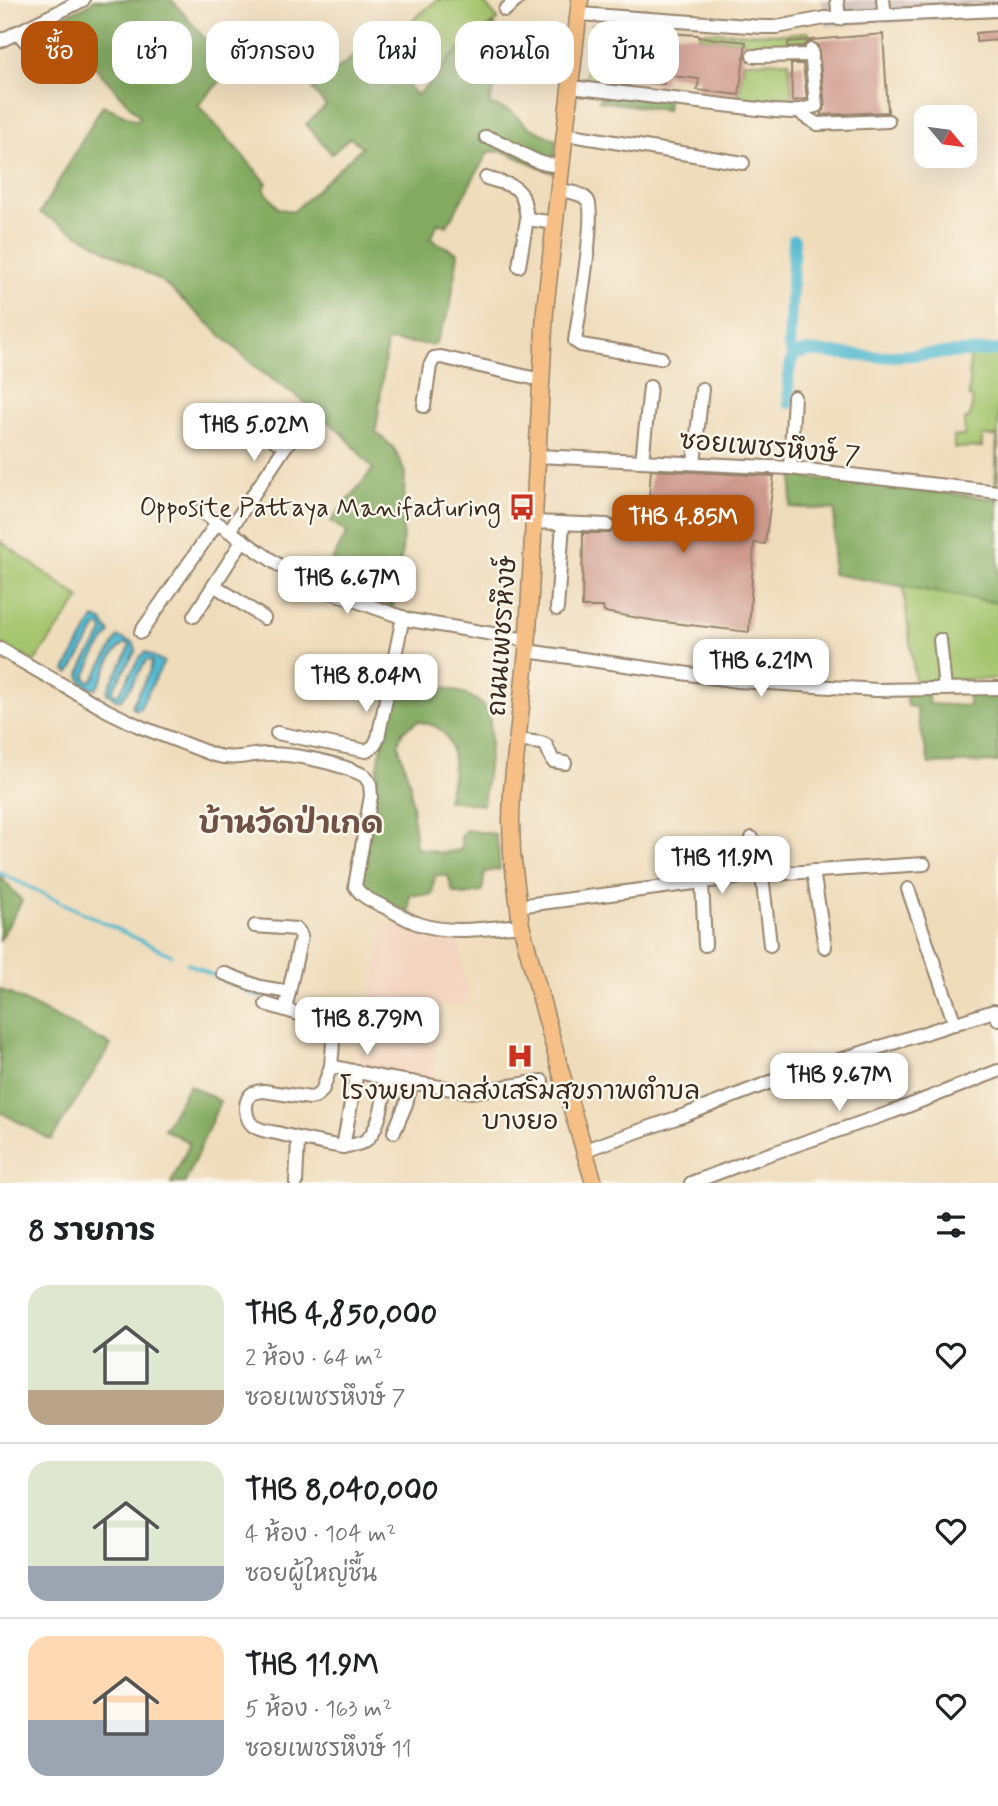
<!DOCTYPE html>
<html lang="th">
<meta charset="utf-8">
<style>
:root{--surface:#fff;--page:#f2f2f2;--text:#202124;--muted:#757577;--line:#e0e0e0;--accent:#b45309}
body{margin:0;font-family:Mynerve,"Playpen Sans Thai",sans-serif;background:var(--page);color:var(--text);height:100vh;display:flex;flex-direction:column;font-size:26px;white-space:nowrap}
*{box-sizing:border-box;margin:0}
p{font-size:23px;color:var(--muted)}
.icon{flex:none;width:38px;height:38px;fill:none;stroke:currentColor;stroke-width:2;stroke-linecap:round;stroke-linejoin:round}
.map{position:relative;height:1183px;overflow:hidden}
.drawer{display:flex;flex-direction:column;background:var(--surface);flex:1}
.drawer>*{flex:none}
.guide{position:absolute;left:21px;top:21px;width:957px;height:63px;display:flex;gap:14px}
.needle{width:46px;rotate:119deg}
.tools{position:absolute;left:914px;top:105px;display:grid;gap:14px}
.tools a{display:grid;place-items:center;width:63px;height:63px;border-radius:14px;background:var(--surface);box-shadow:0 7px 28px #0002;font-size:35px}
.price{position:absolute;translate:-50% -60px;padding:0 16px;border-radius:14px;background:#fff;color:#222;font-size:23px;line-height:46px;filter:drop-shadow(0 2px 4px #0008)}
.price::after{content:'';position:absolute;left:50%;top:42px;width:21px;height:16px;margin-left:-10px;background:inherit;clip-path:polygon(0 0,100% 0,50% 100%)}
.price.on{background:var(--accent);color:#fff}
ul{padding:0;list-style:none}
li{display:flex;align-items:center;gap:21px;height:175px;padding:0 28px}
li+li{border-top:2px solid var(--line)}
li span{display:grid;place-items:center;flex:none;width:196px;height:140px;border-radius:21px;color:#555}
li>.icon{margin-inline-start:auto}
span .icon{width:84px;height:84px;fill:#fffc;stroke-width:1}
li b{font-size:30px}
h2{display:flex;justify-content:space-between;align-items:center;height:84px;padding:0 28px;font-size:30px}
.tag{padding:0 24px;border-radius:21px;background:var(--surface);box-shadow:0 7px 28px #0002;font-size:24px;line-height:63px}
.tag.on{background:var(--accent);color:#fff}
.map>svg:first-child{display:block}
.built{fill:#f3d4bf}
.industrial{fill:#cfc0bb}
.green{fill:#a4c46d;stroke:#707746;stroke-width:2}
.forest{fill:#83aa60;stroke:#5f6a3f;stroke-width:2}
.water{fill:#52b9d0;stroke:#467277;stroke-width:2}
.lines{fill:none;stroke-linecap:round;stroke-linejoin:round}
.stream{stroke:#52b9d0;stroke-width:3.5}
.canal{stroke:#52b9d0;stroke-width:12}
.building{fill:#cf9a8e}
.minor-casing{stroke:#95836c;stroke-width:16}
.major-casing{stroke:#95836c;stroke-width:19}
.minor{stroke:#fff;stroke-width:12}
.major{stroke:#f5bf86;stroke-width:16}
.labels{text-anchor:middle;stroke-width:5;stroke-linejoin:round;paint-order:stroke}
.street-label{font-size:26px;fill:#3b2a1e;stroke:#fbf7ec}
.poi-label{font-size:26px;fill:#3b2a1e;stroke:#fbf7ec;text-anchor:end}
.quarter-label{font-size:30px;font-weight:bold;fill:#6f5145;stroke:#fbf7ec}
</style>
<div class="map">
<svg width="998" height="1183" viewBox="0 0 998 1183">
<rect width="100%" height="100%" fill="#fbf7ec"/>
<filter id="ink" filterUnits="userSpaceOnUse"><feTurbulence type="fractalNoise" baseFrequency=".0143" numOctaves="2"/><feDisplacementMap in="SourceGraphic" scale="14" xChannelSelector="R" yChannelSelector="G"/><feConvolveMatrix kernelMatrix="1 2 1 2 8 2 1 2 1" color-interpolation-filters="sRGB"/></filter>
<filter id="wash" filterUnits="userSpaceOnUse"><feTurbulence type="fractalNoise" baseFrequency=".00686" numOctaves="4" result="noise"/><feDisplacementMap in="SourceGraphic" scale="28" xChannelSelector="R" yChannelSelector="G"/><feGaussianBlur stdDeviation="1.57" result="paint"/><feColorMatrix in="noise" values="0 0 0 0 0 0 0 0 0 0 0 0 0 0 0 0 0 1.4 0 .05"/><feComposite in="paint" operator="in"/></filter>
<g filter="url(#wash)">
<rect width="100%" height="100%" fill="#efdcbb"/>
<path class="built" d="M390 924 457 932 468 1004H440L433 1077 358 1068 384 930 387 931Z"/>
<path class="industrial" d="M822 0H998V16L826 26Z"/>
<g class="green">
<path d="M437 0H482L498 19 451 57 437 76 417 63 395 35Z"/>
<path d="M592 24 605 25 598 86 585 82Z"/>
<path d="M700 32 785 34 809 32V51L745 52V42L699 37Z"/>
<path d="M789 61 792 104 738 100 744 62Z"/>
<path d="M998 353V499H995L997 436H982V447L954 448V436H964L965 419 970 418 973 398 969 397 970 355Z"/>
<path d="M0 541 80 598 34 662 0 643Z"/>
<path d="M903 586 998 603V679L915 681Z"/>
</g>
<g class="forest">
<path d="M94 0H172L231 70 198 105 267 183 264 189 278 208 293 212 362 147 350 137 332 154 306 124 326 106 312 89 354 56 379 86 394 74 399 80 414 68 417 63 426 70 407 85 417 95 434 80 451 57 493 24 511 43 489 104 512 112 527 126 556 140 554 173 503 151 488 152 447 226 438 223 430 239 458 253 450 309 435 345 387 341 376 432 394 448 405 473 402 552 393 607 320 582 347 533 331 521 373 469 344 435 309 405 259 370 164 283 40 213 103 105 137 121 140 117 53 20 86 6Z"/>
<path d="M601 93 668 100 667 110 599 101Z"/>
<path d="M793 476 998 499V603L832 574 835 510 790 507Z"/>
<path d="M427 685C445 687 477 694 487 710 496 725 485 786 483 805L447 800C453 778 460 744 438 728 433 724 424 723 418 721L403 731 398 744 410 784 416 847 440 853 461 850V837L465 830 495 834 498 846 500 869 485 872 482 892 464 895 453 892 448 876 435 875 432 895H410L409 913 360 885 359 877 380 755 393 700 412 689Z"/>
<path d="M998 691V762L929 764 916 708 908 706 905 693H927L929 704 969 706V693Z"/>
<path d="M0 876 22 901 0 940Z"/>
<path d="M0 989 111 1045 51 1140 0 1112Z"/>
<path d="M189 1085 220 1101 185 1183H171L190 1143 164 1129Z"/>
</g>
<path class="water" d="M94 618 102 621 110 633 93 658 85 677 89 682 94 678 118 637 134 643 136 650 112 691 115 695 120 692 140 657 145 652 164 662 140 708 136 710 132 706C137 694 152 672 152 661L147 660C137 673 132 689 120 700L115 699 107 693C112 676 125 662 130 645L126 643C109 652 107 674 96 689 66 684 86 660 95 646 98 641 101 636 103 631L101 626 97 627 71 671 68 673 65 670Z"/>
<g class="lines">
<g class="stream">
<path d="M0 873 171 955"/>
<path d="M187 963 261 998"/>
</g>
<g class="canal">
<path d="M793 355 789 345 794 240"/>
<path d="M789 403 788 376 793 355 808 351 878 357 998 350"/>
</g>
</g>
<g id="blocks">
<g class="building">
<path d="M605 26 634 29V31L698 35V37L746 42 739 95 697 90 699 79 665 75 664 84 629 81V85L600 82 606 31Z"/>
<path d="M998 31V40L976 42V33Z"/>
<path d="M883 34 888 112 821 115 825 105 818 46 811 41 807 43 803 46 788 47V42Z"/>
<path d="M791 64H803L807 99 792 101Z"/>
<path d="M651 470 774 476 765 544 754 543 749 632 656 621 604 612 603 607H582L583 533H610L616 526 614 520 706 524 707 501 649 498Z"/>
</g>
</g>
</g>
<g filter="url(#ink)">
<use href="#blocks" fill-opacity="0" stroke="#95836c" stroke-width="2"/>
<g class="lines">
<g class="minor-casing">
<g id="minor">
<path d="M837 0 839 19"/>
<path d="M883 0 885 15"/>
<path d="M505 10 517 0"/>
<path d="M579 14 763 27H777L825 18 998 10"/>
<path d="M17 32 51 70"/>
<path d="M0 41 83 0"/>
<path d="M753 56 812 55"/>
<path d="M571 87 775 111 792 112 816 106 811 50"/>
<path d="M799 110 804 116 817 124 888 121"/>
<path d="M565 134 743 163"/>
<path d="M486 137C512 143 536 170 562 164"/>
<path d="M486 178C517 187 523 185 527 219"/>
<path d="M559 190C569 192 583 193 588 201 596 214 578 320 575 341L581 345 661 358"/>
<path d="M519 266 527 219 555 223"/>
<path d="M424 406 430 366 434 358 441 357 541 380"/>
<path d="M235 414 285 447"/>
<path d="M537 456 790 468 998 492"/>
<path d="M642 461 650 387"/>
<path d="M694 463 702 389"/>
<path d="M790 468 794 397"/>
<path d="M200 511 299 579 320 588 410 620 527 640"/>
<path d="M534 522 607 525"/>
<path d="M229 531 285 447 310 417"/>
<path d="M214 585 264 618"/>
<path d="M557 609 563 523"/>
<path d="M194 616 243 540"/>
<path d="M141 632 217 523"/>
<path d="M940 640 945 689"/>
<path d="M0 649 108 711 141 727 214 755C235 761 248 754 268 754 296 754 340 763 365 776L370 784 371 796 355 886C361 897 374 902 385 907 396 913 407 920 419 924 451 935 488 928 521 925"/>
<path d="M527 651 738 681 877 690 998 688"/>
<path d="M277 733 366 751 374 746 378 738 403 617"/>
<path d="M517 740 541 743 546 745 553 761 565 763"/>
<path d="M752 838 756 875"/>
<path d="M813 871 825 947"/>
<path d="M762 875 770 945"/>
<path d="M702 882 705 945"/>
<path d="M908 889 955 1024"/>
<path d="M518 906 756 875 924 864"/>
<path d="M255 926 296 929 299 932 301 937 285 1010"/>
<path d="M223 973 260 987 289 992"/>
<path d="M266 1004 325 1022C337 1035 332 1049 331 1066"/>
<path d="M357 1071 343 1147C321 1143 299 1139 277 1133 270 1132 262 1131 255 1127 245 1121 242 1100 253 1093 256 1092 262 1091 264 1091L310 1098 315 1097 322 1091 331 1066 385 1078 471 1092 542 1081"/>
<path d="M394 1132 406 1104 412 1082"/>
<path d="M343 1147C350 1145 359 1145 365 1141 380 1131 384 1095 388 1078"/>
<path d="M585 1150 685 1115 773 1081 994 1011 998 1019"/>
<path d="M296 1183 298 1139"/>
<path d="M691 1183 755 1159 895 1111 998 1071"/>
</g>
</g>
<g class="major-casing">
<path id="major" d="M580 0 545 310 527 651 512 790 511 820 512 853 521 925 562 1076 594 1183"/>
</g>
<use href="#minor" class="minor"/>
<use href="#major" class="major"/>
</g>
</g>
<defs>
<g id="bus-bare" transform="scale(2.1)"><path d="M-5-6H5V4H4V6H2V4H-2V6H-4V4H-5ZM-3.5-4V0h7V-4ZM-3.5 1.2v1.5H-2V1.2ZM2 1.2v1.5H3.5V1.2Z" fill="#c8321e" stroke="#fbf7ec" stroke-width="2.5" paint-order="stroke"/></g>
<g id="hospital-bare" transform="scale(2.1)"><path d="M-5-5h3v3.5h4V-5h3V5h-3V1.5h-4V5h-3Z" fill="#c8321e" stroke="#fbf7ec" stroke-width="2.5" paint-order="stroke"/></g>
</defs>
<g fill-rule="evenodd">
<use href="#bus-bare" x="522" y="507"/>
<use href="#hospital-bare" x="520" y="1056"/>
</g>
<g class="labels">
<g class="street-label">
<text transform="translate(770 447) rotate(5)" y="9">ซอยเพชรหึงษ์ 7</text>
<text transform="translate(501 636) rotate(-86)" y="9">ถนนเพชรหึงษ์</text>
</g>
<g class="poi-label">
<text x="501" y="516">Opposite Pattaya Manifacturing</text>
<text x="520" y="1099" text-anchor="middle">โรงพยาบาลส่งเสริมสุขภาพตำบล<tspan x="520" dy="30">บางยอ</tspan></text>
</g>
<g class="quarter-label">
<text x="291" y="833">บ้านวัดป่าเกด</text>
</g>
</g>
</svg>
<div class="tools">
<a><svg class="needle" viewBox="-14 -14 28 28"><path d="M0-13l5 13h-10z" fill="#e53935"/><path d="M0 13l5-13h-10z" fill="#757577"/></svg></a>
</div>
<b class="price" style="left:254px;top:463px">THB 5.02M</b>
<b class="price on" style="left:683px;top:555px">THB 4.85M</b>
<b class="price" style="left:347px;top:616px">THB 6.67M</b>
<b class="price" style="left:761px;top:699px">THB 6.21M</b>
<b class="price" style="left:366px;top:714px">THB 8.04M</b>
<b class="price" style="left:722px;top:896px">THB 11.9M</b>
<b class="price" style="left:367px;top:1057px">THB 8.79M</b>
<b class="price" style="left:839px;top:1113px">THB 9.67M</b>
<div class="guide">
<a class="tag on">ซื้อ</a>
<a class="tag">เช่า</a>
<a class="tag">ตัวกรอง</a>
<a class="tag">ใหม่</a>
<a class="tag">คอนโด</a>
<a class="tag">บ้าน</a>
</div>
</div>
<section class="drawer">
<h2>8 รายการ<svg class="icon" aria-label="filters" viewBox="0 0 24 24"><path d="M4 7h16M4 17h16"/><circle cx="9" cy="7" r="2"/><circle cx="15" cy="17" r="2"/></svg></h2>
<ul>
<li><span style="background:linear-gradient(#dfe7d0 75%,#b9a48a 0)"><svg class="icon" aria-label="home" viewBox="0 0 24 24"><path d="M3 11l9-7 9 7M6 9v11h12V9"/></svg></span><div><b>THB 4,850,000</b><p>2 ห้อง · 64 m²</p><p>ซอยเพชรหึงษ์ 7</p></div><svg class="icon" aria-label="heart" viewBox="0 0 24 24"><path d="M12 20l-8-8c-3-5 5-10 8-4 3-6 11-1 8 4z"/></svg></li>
<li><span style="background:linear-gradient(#dfe7d0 75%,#9aa5b1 0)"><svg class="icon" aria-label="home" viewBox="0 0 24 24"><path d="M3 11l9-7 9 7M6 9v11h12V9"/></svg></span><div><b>THB 8,040,000</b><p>4 ห้อง · 104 m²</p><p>ซอยผู้ใหญ่ชื้น</p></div><svg class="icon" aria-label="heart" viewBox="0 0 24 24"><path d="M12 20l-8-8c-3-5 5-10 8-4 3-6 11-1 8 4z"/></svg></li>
<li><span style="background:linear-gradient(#ffd9b3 60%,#9aa5b1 0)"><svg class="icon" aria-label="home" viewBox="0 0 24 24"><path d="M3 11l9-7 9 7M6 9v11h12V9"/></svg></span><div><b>THB 11.9M</b><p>5 ห้อง · 163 m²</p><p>ซอยเพชรหึงษ์ 11</p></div><svg class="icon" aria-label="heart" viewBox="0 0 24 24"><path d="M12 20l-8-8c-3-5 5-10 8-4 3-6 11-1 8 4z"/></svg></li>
</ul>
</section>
